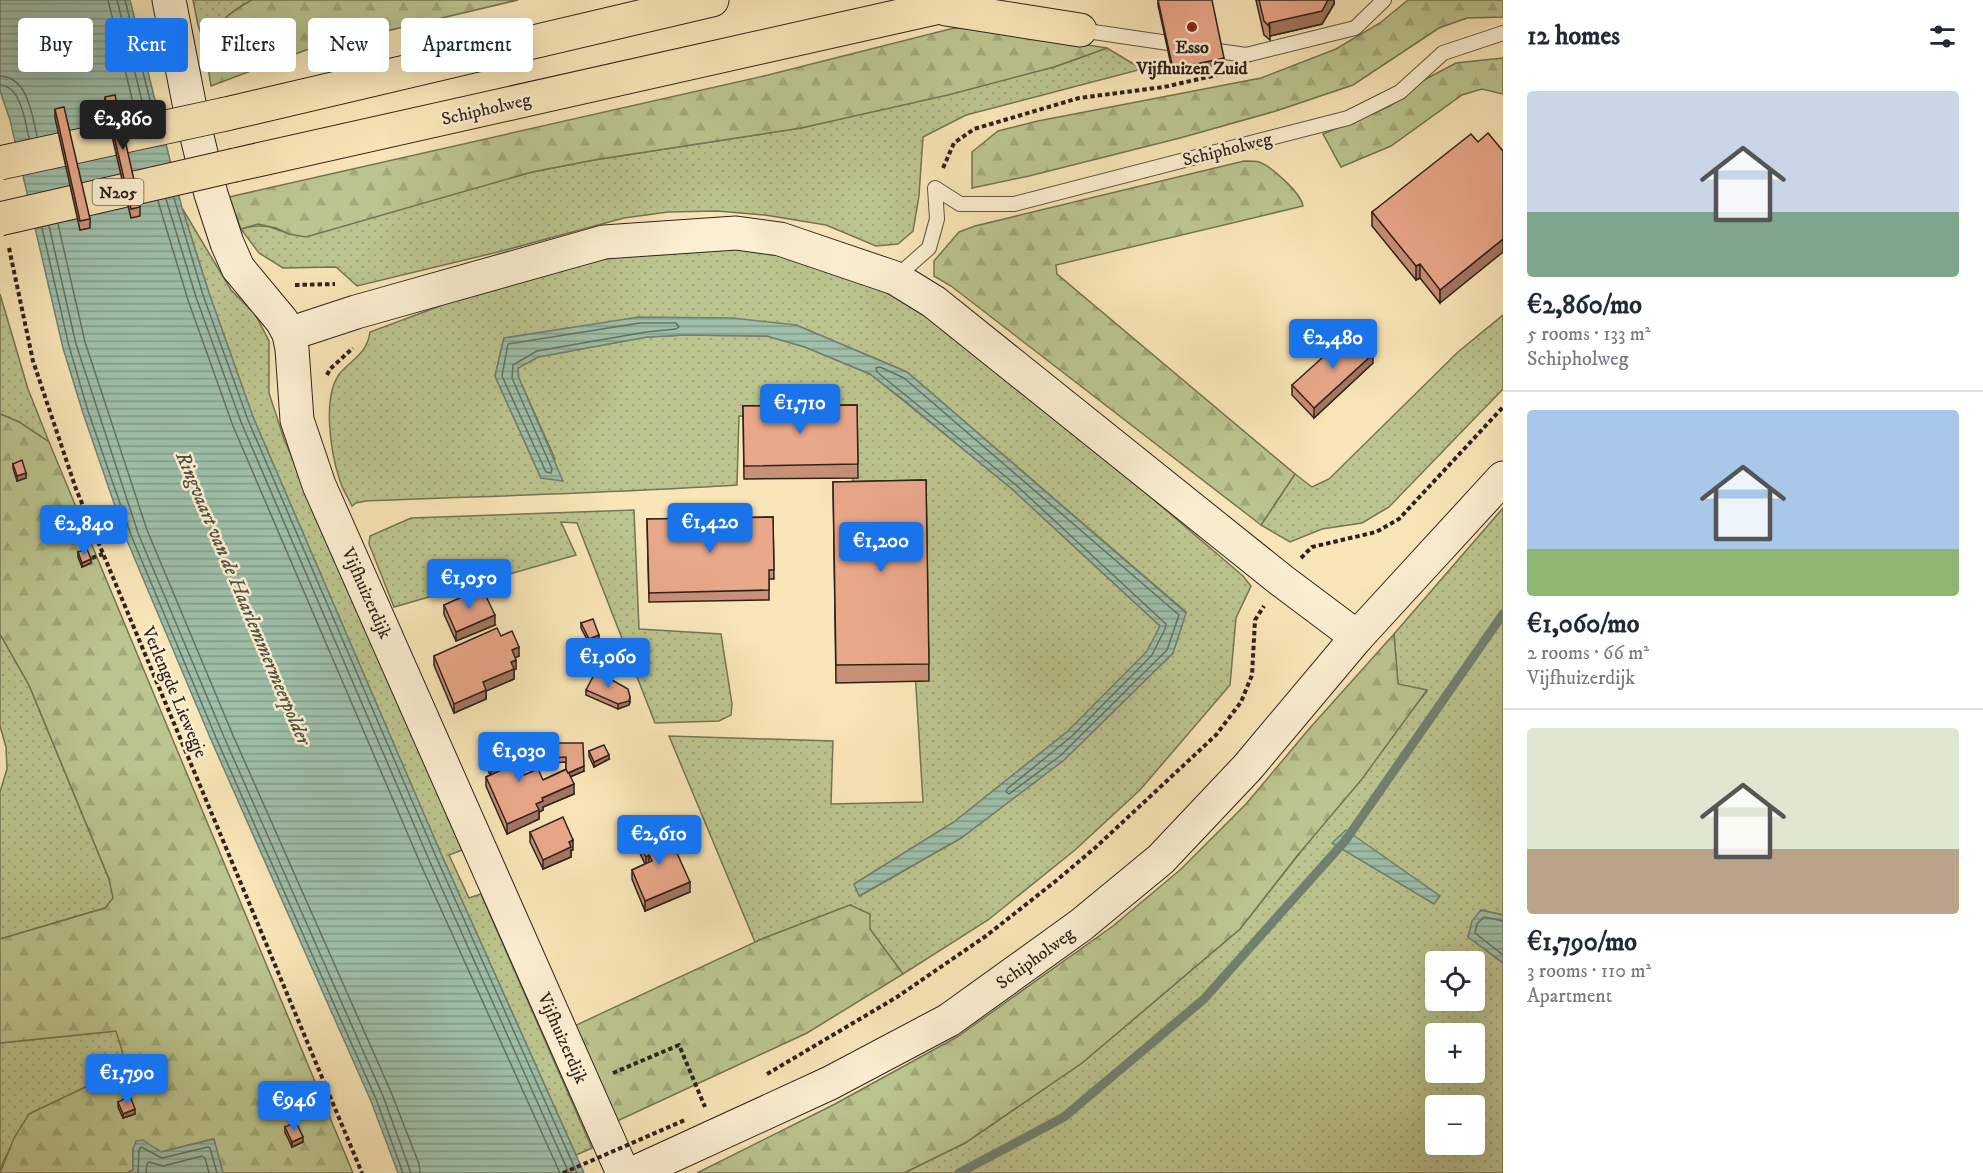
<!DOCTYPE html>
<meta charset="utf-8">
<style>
:root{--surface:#fff;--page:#f6f6f7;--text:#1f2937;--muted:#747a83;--line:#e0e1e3;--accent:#1a73e8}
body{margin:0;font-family:"IM FELL DW Pica",serif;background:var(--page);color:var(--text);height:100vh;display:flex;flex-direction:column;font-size:22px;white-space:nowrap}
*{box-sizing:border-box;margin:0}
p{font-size:20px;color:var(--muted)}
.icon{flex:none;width:33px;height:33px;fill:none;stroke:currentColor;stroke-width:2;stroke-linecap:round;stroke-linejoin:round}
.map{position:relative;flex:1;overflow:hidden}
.drawer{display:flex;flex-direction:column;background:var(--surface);width:480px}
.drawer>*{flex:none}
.top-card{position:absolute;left:18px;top:18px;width:570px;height:54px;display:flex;gap:12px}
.buttons{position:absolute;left:1425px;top:951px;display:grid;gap:12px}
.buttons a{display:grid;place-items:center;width:60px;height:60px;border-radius:6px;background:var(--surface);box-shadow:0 6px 24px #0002;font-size:30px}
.price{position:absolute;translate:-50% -51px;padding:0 14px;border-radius:6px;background:var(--accent);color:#fff;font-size:20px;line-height:39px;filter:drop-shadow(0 2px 3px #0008)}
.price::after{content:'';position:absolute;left:50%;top:36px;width:18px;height:14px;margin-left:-9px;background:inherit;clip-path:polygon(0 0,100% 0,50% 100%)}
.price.active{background:#222;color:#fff}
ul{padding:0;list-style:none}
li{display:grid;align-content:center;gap:12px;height:318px;padding:0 24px}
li+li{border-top:2px solid var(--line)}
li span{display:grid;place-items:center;height:186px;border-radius:6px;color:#555}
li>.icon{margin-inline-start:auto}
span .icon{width:108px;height:108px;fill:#fffc;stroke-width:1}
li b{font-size:26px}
h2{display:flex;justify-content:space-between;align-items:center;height:72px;padding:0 24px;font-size:26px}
.tag{padding:0 21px;border-radius:6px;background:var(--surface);box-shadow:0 6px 24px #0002;font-size:21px;line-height:54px}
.tag.active{background:var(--accent);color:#fff}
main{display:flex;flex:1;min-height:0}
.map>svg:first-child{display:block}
.grass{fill:url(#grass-dots);stroke:#757455;stroke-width:1.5;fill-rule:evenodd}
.forest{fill:url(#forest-firs);stroke:#757455;stroke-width:1.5}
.water{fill:url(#water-rules);stroke:#728171;stroke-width:1.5}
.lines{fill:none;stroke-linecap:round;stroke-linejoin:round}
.shore{stroke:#667162;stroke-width:1.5}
.stream{stroke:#728171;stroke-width:9}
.lane-casing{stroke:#615342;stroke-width:16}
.secondary-casing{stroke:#2e221b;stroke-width:35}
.highway-casing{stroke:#2e221b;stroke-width:35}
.path{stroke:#2e221b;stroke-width:4;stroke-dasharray:4.5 3;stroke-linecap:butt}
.lane{stroke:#fbefd1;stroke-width:14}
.secondary{stroke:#fbefd1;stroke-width:33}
.highway{stroke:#f9e6b8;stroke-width:33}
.highway-bridge-casing{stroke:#2e221b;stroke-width:35;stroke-linecap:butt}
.path-bridge{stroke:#2e221b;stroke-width:4;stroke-dasharray:4.5 3;stroke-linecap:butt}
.highway-bridge{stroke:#f9e6b8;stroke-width:33}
.wall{fill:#c99078;stroke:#2e221b;stroke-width:1.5}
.shaded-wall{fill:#a47661;stroke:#2e221b;stroke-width:1.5}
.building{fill:#eaa88b;stroke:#2e221b;stroke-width:1.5}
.poi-dot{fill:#8f2418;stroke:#fbefd1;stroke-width:2}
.labels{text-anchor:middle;stroke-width:5;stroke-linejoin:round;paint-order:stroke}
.shield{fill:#fbefd1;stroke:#6c6052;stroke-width:1.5}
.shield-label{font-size:16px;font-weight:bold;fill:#2e221b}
.poi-label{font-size:18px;font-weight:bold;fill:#2e221b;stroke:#fbefd1}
.street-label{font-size:18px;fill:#2e221b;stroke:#fbefd1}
.water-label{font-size:20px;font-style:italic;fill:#505146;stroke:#fbefd1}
</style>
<main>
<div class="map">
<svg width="1503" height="1173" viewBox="0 0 1503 1173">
<defs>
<pattern id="grass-dots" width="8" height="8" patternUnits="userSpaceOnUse" patternTransform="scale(1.5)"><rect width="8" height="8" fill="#bcc58f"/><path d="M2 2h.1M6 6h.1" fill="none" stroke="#a2a97b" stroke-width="1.8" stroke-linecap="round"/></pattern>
<pattern id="forest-firs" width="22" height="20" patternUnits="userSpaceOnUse" patternTransform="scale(1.5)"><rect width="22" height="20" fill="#bcc58f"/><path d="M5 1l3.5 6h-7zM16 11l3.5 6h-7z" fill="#a2a97b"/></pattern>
<pattern id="water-rules" width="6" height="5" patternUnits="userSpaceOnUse" patternTransform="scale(1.5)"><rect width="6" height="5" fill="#9fc0aa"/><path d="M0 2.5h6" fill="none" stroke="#829c8a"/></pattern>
</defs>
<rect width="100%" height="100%" fill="#f9e6b8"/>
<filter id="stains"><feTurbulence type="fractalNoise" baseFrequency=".00333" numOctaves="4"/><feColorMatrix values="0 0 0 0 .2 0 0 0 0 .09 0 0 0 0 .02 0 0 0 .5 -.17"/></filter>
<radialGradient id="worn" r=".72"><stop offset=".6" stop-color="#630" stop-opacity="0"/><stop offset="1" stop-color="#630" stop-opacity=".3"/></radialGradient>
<g class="grass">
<path d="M193 0H252C231 11 218 23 204 42L198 25Z"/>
<path d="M1107 48 1142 69 966 115 923 137 919 196 913 231 898 244 876 246 826 225 765 215 717 211 668 212 624 218 502 251 357 286 336 267 283 268 259 253 241 229C262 223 270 226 289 234L532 172 594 160 801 128 1054 67Z"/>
<path d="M182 208 231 290 255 314 269 341V393L284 439 462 850 449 855 469 898 481 894 592 1148 576 1155 442 856 253 417 209 293Z"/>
<path d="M749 248 833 269 922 308 1063 422 1243 576 1251 586 1236 618 1230 685 1140 790 1075 850 988 920 903 974 851 905 755 942 669 736 833 741 831 804 923 802 915 671 853 486 854 419 739 416 737 485C614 493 490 496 366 501L356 503 352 506C348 498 343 490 340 481 331 454 321 395 341 372 354 358 367 353 370 332L440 306 439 302 614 257ZM796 325 907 372 1186 612 1173 653 1064 760 961 838 860 896 854 884 954 822 1068 731 1148 651 1160 626 1012 489 905 402 870 374 805 347 767 336 685 335 647 337 538 357 518 368V376L555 459 541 478 495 376 504 338Z"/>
<path d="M0 294 28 389 49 442 19 422 0 414Z"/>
<path d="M1503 315V389L1389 507 1362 523 1322 529 1290 542 1261 525 1295 474 1312 487 1329 479 1458 352Z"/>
<path d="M1503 508V915L1481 910 1468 936 1503 963V1173H904L965 1143 1082 1063 1240 929 1427 691 1398 685 1394 634ZM1436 962H1474V1000H1436ZM1436 1034H1474V1072H1436ZM1436 1106H1474V1144H1436Z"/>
<path d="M634 510 639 629 721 634 732 704 731 715 719 721 655 723 577 523 561 522 576 555 394 607 369 544 370 536 411 518Z"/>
<path d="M0 634 29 685 109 879 114 898 105 908 0 939V792L7 769 6 747 0 726Z"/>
<path d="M117 1031 127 1068 29 1114 4 1160 0 1171V1043Z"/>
</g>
<g class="forest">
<path d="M252 0H518L306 50 211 86 204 42C218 23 231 11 252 0Z"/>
<path d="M1408 0H1503V17L1467 18 1439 28 1353 85 1276 111 1180 138 1029 176 972 188V152L998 131 1038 121 1261 78 1336 49 1380 23Z"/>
<path d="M954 28 990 30 1107 48 1054 67 948 95 801 128 594 160 532 172 306 237 289 234 276 228 258 224 241 229 229 197 768 75Z"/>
<path d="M1503 58V94L1482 89 1462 95 1391 146 1341 167 1323 134 1390 106 1422 81 1456 63Z"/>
<path d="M1244 161C1248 161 1255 161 1259 162 1271 166 1301 193 1303 206L1056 265 1057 274 1295 474 1261 525 951 286 934 276V261L947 246 959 232 975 226Z"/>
<path d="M0 414 19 422 49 442 353 1173H223L213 1139 161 1152 157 1149H133V1170L127 1173H0L14 1138 29 1114 127 1067 116 1031 0 1043V939L105 908 113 898 109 879 29 685 0 634Z"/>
<path d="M1394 634 1398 684 1427 690 1362 779 1297 856 1240 929 1082 1063 965 1143 904 1173H697L835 1104 957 1037 1113 926 1180 870 1246 804 1309 729Z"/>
<path d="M850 905 870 914V929L903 974 807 1033 613 1123 572 1027 764 938Z"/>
</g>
<g class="water">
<path d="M0 0H130L182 208 209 293 253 417 442 856 584 1173H398L371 1101 212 742 126 538 83 413 63 348 10 120 0 91Z"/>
<path d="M639 317 733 318 796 325 907 372 1186 613 1173 653 1064 760 961 838 859 896 854 884 954 822 1068 731 1147 651 1160 626 1012 489 905 401 870 374 805 347 767 336 685 335 647 337 538 357 518 368V376L563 481 541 478 495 376 504 338Z"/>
<path d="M1346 830 1440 896 1434 904 1332 843Z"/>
<path d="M1481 910 1503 915V963L1468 937 1472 921Z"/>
<path d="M214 1139 223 1173H127L133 1170V1149L136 1141 143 1140 161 1152Z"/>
</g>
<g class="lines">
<g class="shore">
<path d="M108 0 136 115"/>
<path d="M117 0 145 113"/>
<path d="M125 0 153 112"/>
<path d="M0 76C28 77 32 115 37 136"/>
<path d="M0 85C21 86 25 121 29 138"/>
<path d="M174 198 203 295 248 420 437 859 577 1173"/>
<path d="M166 199 196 297 241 422 430 862 569 1173"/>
<path d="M158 201 188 300 233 426 421 865 560 1173"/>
<path d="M58 224 85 342 147 530 232 733 391 1092 419 1164 420 1173"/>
<path d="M49 226 76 344 138 533 224 737 383 1096 411 1173"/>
<path d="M42 228 69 346 88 411 131 535 217 740 376 1099 403 1173"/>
<path d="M640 323H676L679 327 676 329 646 332 537 351 513 365 512 378 552 469 551 473 546 472 502 376 508 344Z"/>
<path d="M880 367 904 378 1179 615 1167 650 1060 756 1009 794 1006 792 1007 789 1072 736 1152 655 1165 629 1166 624 1016 485 877 372 876 368Z"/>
<path d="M1503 921 1484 917 1477 924 1475 933 1503 955"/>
<path d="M138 1173 139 1150 141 1147 162 1158 208 1147 210 1148 217 1173"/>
<path d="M146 1173 147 1164 149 1162 163 1166 202 1156 205 1158 209 1173"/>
</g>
<path class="stream" d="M959 1173 1064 1117 1204 999 1345 841 1503 614"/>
<g class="lane-casing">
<g id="lane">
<path d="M1080 30 1182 45"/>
<path d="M1204 49 1246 55 1355 28 1384 0"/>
<path d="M895 278 929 248 937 219 935 188 960 204H1014L1348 118 1400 92 1443 53 1503 33"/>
</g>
</g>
<g class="secondary-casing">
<g id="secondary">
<path d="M169 0 190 108 211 194 227 243 238 268 282 321 289 334 292 349 297 420 319 485 623 1173"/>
<path d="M289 334 356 312 604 242 736 233 780 239 895 278 934 302 1281 580 1357 637"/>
<path d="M634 1173 830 1083 949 1020 1081 925 1161 859 1247 768 1357 637 1503 478"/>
</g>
</g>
<g class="highway-casing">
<g id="highway">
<path d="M946 9 1080 30"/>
<path d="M226 114 712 0"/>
<path d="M235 165 971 0"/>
</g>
</g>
<g class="path">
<path d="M943 168 954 143 974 129 1079 98 1164 87 1217 75"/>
<path d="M9 248 33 361 76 489 362 1173"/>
<path d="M295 285 335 284"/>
<path d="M327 375 330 369 353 348"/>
<path d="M92 558 103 554"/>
<path d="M1301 558 1312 547 1376 532 1399 519 1503 407"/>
<path d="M613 1073 679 1045 705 1107"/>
<path d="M767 1074 897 997 986 936 1057 880 1096 847 1216 735 1241 702 1252 675 1255 620 1264 606"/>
</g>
<use href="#lane" class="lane"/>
<use href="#secondary" class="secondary"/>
<use href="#highway" class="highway"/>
<g class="highway-bridge-casing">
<g id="highway-bridge">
<path d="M0 163 226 114"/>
<path d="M0 219 235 165"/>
</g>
</g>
<path class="path-bridge" d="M563 1173 685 1120"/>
<use href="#highway-bridge" class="highway-bridge"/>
</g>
<g class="wall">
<path d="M1158 0 1224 63 1173 74 1158 5Z"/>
<path d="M1256 0H1334V4L1322 24 1270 36V40L1264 35Z"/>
<path d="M105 97 140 207V216L131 218 105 106Z"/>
<path d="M55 109 90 219V228L80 230 55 118Z"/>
<path d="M1478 142 1440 303 1420 278 1416 280 1372 226V212Z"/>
<path d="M1373 363 1314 418 1292 395V385Z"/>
<path d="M857 405 858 478 744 479 743 406Z"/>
<path d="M13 464 26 478 17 481 13 468Z"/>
<path d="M926 480 929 681 836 683 833 482Z"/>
<path d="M773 517 774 579H769V600L649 602 647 519Z"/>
<path d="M78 552 91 563 82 567 78 557Z"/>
<path d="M444 605 495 625 456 641 444 614Z"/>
<path d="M581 623 599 639 589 643 581 628Z"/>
<path d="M501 636 519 656 515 658 516 669 514 670V679L486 691V699L454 713 434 665V656Z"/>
<path d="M586 690 630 702 629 705 618 709 586 695Z"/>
<path d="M481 743 524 775 543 780 566 769V762L550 763 549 743 584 771 570 777 574 794 543 807V810L539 812V819L507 834 486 786V777L490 775 481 753Z"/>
<path d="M589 751 609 759 594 767 589 756Z"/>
<path d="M530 832 573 850H571V857L543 869 530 842Z"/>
<path d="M637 838 690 892 645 911 632 879V870L645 864 637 847Z"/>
<path d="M118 1102 135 1114 123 1118 118 1107Z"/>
<path d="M285 1127 303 1142 292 1147 285 1132Z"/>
</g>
<g class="shaded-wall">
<path d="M1328 0H1334V4L1322 24 1270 36 1269 23Z"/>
<path d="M1224 58V63L1173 74V69Z"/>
<path d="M1503 239V252L1440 303V290Z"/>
<path d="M1420 264V278L1416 280V266Z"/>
<path d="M1373 354V363L1314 418V408Z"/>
<path d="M26 473V478L17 481V476Z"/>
<path d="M91 559V563L82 567V563Z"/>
<path d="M495 615V625L456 641V632Z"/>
<path d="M599 635V639L589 643V639Z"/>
<path d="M519 647V656L512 659V650Z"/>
<path d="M516 660V669L514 670V679L486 691V699L454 713V704L511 662Z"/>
<path d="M630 697V702L629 705 618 709V704Z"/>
<path d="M609 755V759L594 767V762Z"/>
<path d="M501 763V773L491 777V767Z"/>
<path d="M584 766V771L567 778V774Z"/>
<path d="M574 784V794L543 807V810L539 812V819L507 834V824L536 804 542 798Z"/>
<path d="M573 840V850H571V857L543 869V860Z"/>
<path d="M649 855V864L646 866V857Z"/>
<path d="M690 882V892L645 911V901Z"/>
<path d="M135 1109V1114L123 1118V1114Z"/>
<path d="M303 1137V1142L292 1147V1142Z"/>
</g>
<g class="building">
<path d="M1158 0H1212L1224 58 1173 69Z"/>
<path d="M1259 0H1328L1322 11 1269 23 1270 27 1264 21Z"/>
<path d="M115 95 140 207 131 209 105 97Z"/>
<path d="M64 107 90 219 80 221 55 109Z"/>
<path d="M1488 133 1503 151V239L1440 290 1420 264 1416 266 1372 212 1471 134 1478 142Z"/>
<path d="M1352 331 1373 354 1314 408 1292 385Z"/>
<path d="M857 405 858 464 744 466 743 406Z"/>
<path d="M22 460 26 473 17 476 13 464Z"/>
<path d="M926 480 929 664 836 665 833 482Z"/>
<path d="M773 517 774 570H769V590L649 593 647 519Z"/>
<path d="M87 549 91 559 82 563 78 552Z"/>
<path d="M482 588 495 615 456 632 444 605Z"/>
<path d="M593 619 599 635 589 639 581 623Z"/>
<path d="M497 628 501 636 512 631 519 647 512 650 516 660 511 662 514 669 483 682 486 690 454 704 434 656Z"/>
<path d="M596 671 628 689 630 697 629 701 618 704 586 690Z"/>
<path d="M509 741 524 775 538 769 543 780 567 769 574 784 542 798 543 801 536 804 539 810 507 824 486 777 504 769 501 763 491 767 481 743Z"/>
<path d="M549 743H583L584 766 568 773 566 769V757L550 758Z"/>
<path d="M604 745 609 755 594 762 589 751Z"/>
<path d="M563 817 573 840 569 842 571 847 543 860 530 832Z"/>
<path d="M662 827 673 852 676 851 690 882 645 901 632 870 652 861 649 855 646 857 637 838Z"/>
<path d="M130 1096 135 1109 123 1114 118 1102Z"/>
<path d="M296 1122 303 1137 292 1142 285 1127Z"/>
</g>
<circle class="poi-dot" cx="1192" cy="27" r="6"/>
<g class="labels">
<rect class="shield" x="92.5" y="179" width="51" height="26" rx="4.5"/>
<g class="shield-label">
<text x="118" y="198">N205</text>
</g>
<g class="poi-label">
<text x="1192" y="53">Esso<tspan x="1192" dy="21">Vijfhuizen Zuid</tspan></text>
</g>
<g class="street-label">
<text transform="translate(486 109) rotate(-13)" y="6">Schipholweg</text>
<text transform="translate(1227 149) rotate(-14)" y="6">Schipholweg</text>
<text transform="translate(367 593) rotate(66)" y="6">Vijfhuizerdijk</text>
<text transform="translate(175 692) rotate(67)" y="6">Verlengde Liewegje</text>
<text transform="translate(1035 958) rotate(-36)" y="6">Schipholweg</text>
<text transform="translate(563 1038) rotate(66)" y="6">Vijfhuizerdijk</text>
</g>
<g class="water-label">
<text transform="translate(244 598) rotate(67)" y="7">Ringvaart van de Haarlemmermeerpolder</text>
</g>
</g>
<rect width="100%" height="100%" filter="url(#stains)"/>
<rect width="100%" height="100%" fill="url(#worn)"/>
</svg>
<div class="buttons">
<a><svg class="icon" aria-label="locate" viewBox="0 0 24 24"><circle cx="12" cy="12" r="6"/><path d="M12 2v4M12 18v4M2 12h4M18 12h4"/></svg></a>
<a>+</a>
<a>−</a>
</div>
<b class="price active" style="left:123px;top:151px">€2,860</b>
<b class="price" style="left:1333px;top:370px">€2,480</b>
<b class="price" style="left:800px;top:435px">€1,710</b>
<b class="price" style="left:710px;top:554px">€1,420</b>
<b class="price" style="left:84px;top:556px">€2,840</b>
<b class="price" style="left:881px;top:573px">€1,200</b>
<b class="price" style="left:469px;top:610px">€1,050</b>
<b class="price" style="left:608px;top:689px">€1,060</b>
<b class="price" style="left:519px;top:783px">€1,030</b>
<b class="price" style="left:659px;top:866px">€2,610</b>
<b class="price" style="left:127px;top:1105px">€1,790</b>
<b class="price" style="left:294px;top:1132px">€946</b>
<div class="top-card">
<a class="tag">Buy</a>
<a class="tag active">Rent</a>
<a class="tag">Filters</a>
<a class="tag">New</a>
<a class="tag">Apartment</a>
</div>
</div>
<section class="drawer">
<h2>12 homes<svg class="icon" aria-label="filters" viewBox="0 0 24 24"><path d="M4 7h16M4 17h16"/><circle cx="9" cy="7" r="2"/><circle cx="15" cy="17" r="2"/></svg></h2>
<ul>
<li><span style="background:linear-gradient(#c9d6e8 65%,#7fa58c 0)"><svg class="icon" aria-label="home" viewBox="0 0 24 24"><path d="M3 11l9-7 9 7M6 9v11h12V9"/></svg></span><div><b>€2,860/mo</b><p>5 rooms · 133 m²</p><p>Schipholweg</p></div></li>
<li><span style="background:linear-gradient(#a9c7e8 75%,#8fb573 0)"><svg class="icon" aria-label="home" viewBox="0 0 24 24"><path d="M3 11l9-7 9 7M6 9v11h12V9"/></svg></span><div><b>€1,060/mo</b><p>2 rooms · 66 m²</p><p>Vijfhuizerdijk</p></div></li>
<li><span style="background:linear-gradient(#dfe7d0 65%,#b9a48a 0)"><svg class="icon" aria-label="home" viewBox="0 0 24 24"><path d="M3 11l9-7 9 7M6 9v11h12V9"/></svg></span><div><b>€1,790/mo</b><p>3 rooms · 110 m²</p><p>Apartment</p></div></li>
</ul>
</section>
</main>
